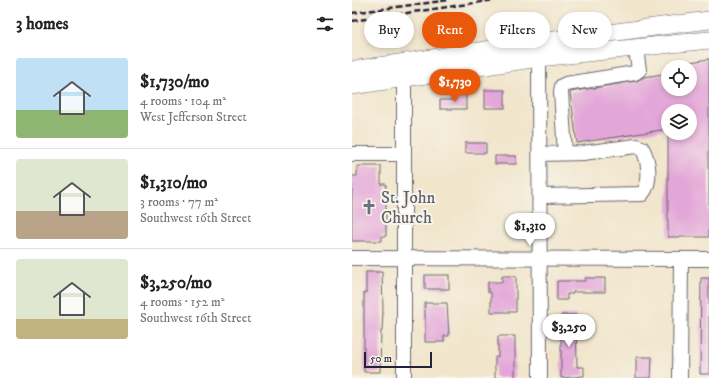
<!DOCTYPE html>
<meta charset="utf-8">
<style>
:root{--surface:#fff;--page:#f2f2f2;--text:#222;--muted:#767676;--line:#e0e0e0;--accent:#ea580c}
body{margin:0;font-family:"IM FELL DW Pica",serif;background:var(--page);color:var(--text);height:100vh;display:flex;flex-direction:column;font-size:15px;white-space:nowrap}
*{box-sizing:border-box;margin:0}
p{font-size:13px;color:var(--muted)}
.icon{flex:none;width:22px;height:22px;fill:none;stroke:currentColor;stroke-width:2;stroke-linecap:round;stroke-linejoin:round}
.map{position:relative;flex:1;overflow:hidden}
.panel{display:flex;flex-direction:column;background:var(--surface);width:352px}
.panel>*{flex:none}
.guide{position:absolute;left:12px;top:12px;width:285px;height:36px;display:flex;gap:8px}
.fabs{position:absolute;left:309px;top:60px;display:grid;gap:8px}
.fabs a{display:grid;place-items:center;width:36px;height:36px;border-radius:50%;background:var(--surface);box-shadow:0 2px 6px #0003;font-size:20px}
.scale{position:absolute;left:12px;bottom:10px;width:68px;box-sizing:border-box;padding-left:4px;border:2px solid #22223b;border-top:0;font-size:11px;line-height:14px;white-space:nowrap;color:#22223b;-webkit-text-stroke:3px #f7f3e8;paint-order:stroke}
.price{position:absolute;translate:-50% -34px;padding:0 9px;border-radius:14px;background:#fff;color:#222;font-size:13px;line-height:26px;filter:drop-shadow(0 1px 2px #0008)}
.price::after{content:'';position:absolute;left:50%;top:24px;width:12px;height:9px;margin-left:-6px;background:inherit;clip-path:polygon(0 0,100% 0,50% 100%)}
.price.selected{background:var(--accent);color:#fff}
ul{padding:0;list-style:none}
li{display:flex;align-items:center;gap:12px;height:100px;padding:0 16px}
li+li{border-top:1px solid var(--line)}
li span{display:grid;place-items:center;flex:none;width:112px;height:80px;border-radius:4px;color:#555}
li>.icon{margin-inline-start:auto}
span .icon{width:48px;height:48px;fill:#fffc;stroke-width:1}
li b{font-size:17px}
h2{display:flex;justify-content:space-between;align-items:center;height:48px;padding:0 16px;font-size:17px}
.tag{padding:0 14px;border-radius:18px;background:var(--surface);box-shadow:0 2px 6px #0003;font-size:14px;line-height:36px}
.tag.selected{background:var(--accent);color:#fff}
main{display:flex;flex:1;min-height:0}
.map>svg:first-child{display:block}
.building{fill:#e3a6d8}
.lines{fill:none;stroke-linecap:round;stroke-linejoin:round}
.minor-casing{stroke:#6a666d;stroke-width:16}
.major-casing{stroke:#6a666d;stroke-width:18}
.minor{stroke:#fff;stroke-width:14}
.major{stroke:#fff;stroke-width:17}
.rail{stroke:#22223b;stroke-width:2.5;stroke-dasharray:6 3;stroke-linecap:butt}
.labels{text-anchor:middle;stroke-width:4;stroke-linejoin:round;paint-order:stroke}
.worship-label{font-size:17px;fill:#5b616d;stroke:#f7f3e8;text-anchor:start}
</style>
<main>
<section class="panel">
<h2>3 homes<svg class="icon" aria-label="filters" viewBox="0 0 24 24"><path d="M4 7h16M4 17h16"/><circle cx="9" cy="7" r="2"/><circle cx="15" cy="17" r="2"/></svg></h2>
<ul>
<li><span style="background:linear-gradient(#bfe0f5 65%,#8fb573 0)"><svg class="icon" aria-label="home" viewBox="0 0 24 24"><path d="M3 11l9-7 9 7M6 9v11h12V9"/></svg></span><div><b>$1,730/mo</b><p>4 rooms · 104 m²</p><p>West Jefferson Street</p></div></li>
<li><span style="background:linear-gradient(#dfe7d0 65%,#b9a48a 0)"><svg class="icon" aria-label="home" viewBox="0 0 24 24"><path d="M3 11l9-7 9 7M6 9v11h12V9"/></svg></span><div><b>$1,310/mo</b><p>3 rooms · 77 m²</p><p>Southwest 16th Street</p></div></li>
<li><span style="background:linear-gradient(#dfe7d0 75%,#c2b280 0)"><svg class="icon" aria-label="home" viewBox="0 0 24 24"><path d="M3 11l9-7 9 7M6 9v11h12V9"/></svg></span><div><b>$3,250/mo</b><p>4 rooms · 152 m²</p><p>Southwest 16th Street</p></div></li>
</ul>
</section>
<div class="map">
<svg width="357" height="378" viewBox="0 0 357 378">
<rect width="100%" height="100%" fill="#f7f3e8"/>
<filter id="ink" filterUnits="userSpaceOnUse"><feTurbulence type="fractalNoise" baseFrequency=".025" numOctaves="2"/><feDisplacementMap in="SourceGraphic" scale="8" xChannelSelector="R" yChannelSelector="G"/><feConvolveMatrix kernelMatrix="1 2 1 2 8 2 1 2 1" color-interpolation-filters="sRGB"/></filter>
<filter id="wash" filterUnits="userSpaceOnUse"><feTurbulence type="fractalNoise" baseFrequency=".012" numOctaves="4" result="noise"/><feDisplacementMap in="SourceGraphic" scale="16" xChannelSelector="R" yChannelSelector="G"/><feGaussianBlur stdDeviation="0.9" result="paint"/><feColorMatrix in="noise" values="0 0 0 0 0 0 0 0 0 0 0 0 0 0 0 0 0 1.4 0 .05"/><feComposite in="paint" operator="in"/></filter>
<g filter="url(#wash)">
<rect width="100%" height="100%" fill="#f1e5cb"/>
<g id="blocks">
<g class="building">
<path d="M357 59V237H316V133H338V111H316V129L225 143 218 92 284 81 292 77 316 73V89H338V62Z"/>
<rect x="133" y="90" width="20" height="18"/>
<path d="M103 93H114V109H88V100H103Z"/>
<rect x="113" y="143" width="21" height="10"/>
<rect x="143" y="156" width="21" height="8"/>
<path d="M5 166H29V184H34V236H30V241H0V176H5Z"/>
<path d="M14 272H30L31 311 30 331H29L28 372H12V293H14Z"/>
<rect x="73" y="275" width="24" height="14"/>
<path d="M150 276H164V312H139V292H136V282H150Z"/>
<path d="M233 278H253V292H221V294H215V300H205V281H233Z"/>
<path d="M349 278H357V374H348Z"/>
<path d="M73 303H95L97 336H92V342H73Z"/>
<path d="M209 315H224L225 367H232V376L209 378Z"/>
<path d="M146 336H163V378H143V357H146Z"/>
<path d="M284 357H300L299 378H284Z"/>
</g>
</g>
</g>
<g filter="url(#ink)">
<use href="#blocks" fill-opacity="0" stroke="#6a666d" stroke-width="1"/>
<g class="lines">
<g class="minor-casing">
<g id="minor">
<path d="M187 48 188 378"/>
<path d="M213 153 209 92 210 86 214 84 283 73 287 70 284 49"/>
<path d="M0 154H52"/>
<path d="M188 154 231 153 284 146 290 148C297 160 300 183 290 194L188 196"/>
<path d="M0 258 357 259"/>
<path d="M52 378V79"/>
<path d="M328 378 329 259"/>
</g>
</g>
<g class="major-casing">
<g id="major">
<path d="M0 70 187 42 357 20"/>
<path d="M0 86 187 58 357 40"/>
</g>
</g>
<use href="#minor" class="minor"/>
<use href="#major" class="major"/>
<g class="rail">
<path d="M0 13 97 0"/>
<path d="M0 21 143 0"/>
</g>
</g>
</g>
<defs>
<g id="church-bare" transform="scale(1.2)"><path d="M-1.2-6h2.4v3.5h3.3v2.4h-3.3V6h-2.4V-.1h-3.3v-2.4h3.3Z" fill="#6b7280" stroke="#f7f3e8" stroke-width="2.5" paint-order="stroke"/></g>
</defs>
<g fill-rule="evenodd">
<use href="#church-bare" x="17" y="207"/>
</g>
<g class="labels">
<g class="worship-label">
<text x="29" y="203">St. John<tspan x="29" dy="20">Church</tspan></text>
</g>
</g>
</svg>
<div class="fabs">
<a><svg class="icon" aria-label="locate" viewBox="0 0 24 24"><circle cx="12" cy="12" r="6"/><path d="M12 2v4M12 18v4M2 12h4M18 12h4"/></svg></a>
<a><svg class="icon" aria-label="layers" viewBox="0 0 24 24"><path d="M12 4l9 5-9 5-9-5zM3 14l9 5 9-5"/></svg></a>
</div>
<div class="scale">50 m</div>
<b class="price selected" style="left:103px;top:103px">$1,730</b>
<b class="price" style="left:178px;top:247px">$1,310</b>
<b class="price" style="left:217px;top:348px">$3,250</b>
<div class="guide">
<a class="tag">Buy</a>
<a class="tag selected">Rent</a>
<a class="tag">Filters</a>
<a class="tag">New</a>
</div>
</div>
</main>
